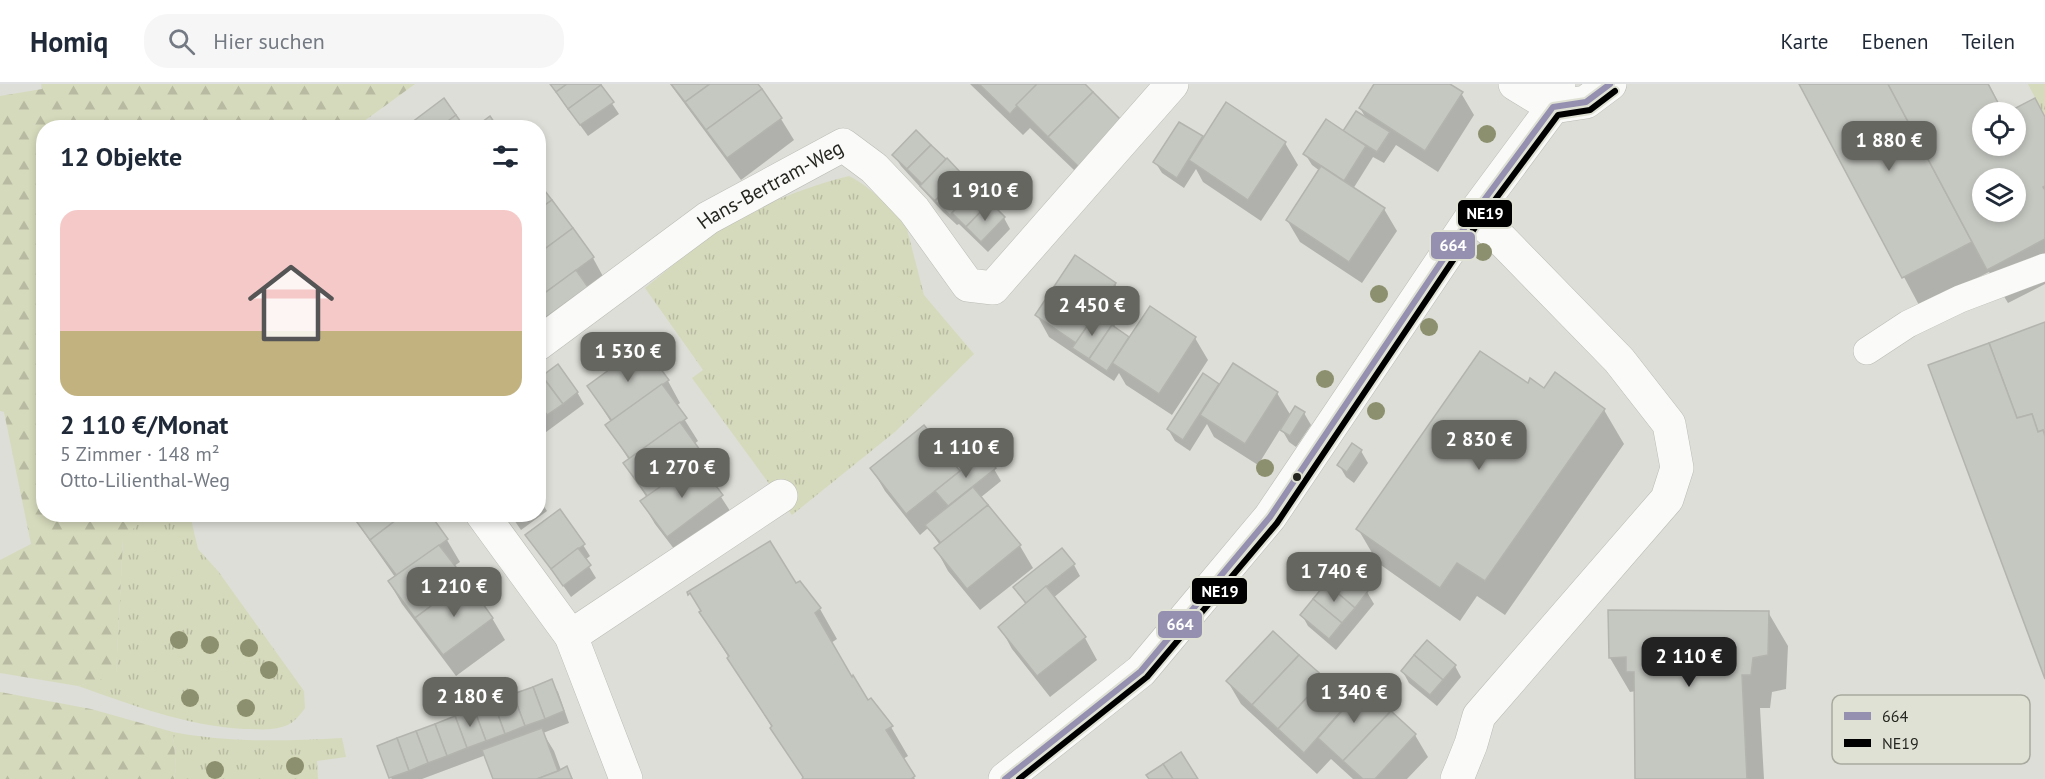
<!DOCTYPE html>
<html lang="de">
<meta charset="utf-8">
<style>
:root{--surface:#fff;--page:#f6f6f7;--text:#1f2937;--muted:#747a83;--line:#e0e1e3;--accent:#666661}
body{margin:0;font-family:"PT Sans",sans-serif;background:var(--page);color:var(--text);height:100vh;display:flex;flex-direction:column;font-size:22px;white-space:nowrap}
*{box-sizing:border-box;margin:0}
p{font-size:20px;color:var(--muted)}
.icon{flex:none;width:33px;height:33px;fill:none;stroke:currentColor;stroke-width:2;stroke-linecap:round;stroke-linejoin:round}
.map{position:relative;flex:1;overflow:hidden}
.drawer{position:absolute;left:36px;top:36px;width:510px;height:402px;display:flex;flex-direction:column;background:var(--surface);border-radius:24px;box-shadow:0 3px 9px #0003}
.drawer>*{flex:none}
.fabs{position:absolute;left:1972px;top:18px;display:grid;gap:12px}
.fabs a{display:grid;place-items:center;width:54px;height:54px;border-radius:50%;background:var(--surface);box-shadow:0 3px 9px #0003;font-size:30px}
.price{position:absolute;translate:-50% -51px;padding:0 14px;border-radius:12px;background:var(--accent);color:#fff;font-size:20px;line-height:39px;filter:drop-shadow(0 2px 3px #0008)}
.price::after{content:'';position:absolute;left:50%;top:36px;width:18px;height:14px;margin-left:-9px;background:inherit;clip-path:polygon(0 0,100% 0,50% 100%)}
.price.selected{background:#222;color:#fff}
ul{padding:0;list-style:none}
li{display:grid;align-content:center;gap:12px;height:318px;padding:0 24px}
li+li{border-top:2px solid var(--line)}
li span{display:grid;place-items:center;height:186px;border-radius:18px;color:#555}
li>.icon{margin-inline-start:auto}
span .icon{width:108px;height:108px;fill:#fffc;stroke-width:1}
li b{font-size:26px}
h2{display:flex;justify-content:space-between;align-items:center;height:72px;padding:0 24px;font-size:26px}
header{display:flex;align-items:center;gap:36px;box-sizing:border-box;height:84px;padding:0 30px;background:var(--surface);border-bottom:2px solid var(--line)}
header strong{font-size:28px}
nav{display:flex;gap:33px;margin-inline-start:auto;font-size:21px}
.search{width:420px;height:54px;background:var(--page);display:flex;align-items:center;gap:15px;box-sizing:border-box;padding:0 21px;border-radius:24px;color:var(--muted);font-size:22px}
.map>svg:first-child{display:block}
.grass{fill:url(#grass-tufts)}
.forest{fill:url(#forest-firs)}
.shadow{fill:#0003;fill-rule:evenodd}
.building{fill:#c5c7c1;stroke:#b3b4ae;stroke-width:1.5;fill-rule:evenodd}
.lines{fill:none;stroke-linecap:round;stroke-linejoin:round}
.service-casing{stroke:#babbb5;stroke-width:28}
.minor-casing{stroke:#babbb5;stroke-width:34}
.service{stroke:#fafaf9;stroke-width:27}
.minor{stroke:#fafaf9;stroke-width:33}
.bus-1-casing{stroke:#dfe1d4;stroke-width:10}
.bus-2-casing{stroke:#dfe1d4;stroke-width:10}
.bus-1{stroke:#958fb0;stroke-width:6}
.bus-2{stroke:#000;stroke-width:6}
.tree{fill:#8d906e}
.bus-dot{fill:#262621;stroke:#dfe1d4;stroke-width:2}
.labels{text-anchor:middle;stroke-width:5;stroke-linejoin:round;paint-order:stroke}
.street-label{font-size:20px;fill:#262621;stroke:#dfe1d4}
.key{fill:#dfe1d4;stroke:#a8a99e;stroke-width:1.5}
.key-label{font-size:16px;fill:#262621}
.line-badge{stroke:#dfe1d4;stroke-width:2}
.badge-label{font-size:16px;text-anchor:middle;font-weight:bold;fill:#fff}
</style>
<header>
<strong>Homiq</strong>
<div class="search"><svg class="icon" aria-label="search" viewBox="0 0 24 24"><circle cx="10" cy="10" r="6"/><path d="M15 15l6 6"/></svg>Hier suchen</div>
<nav><a>Karte</a><a>Ebenen</a><a>Teilen</a></nav>
</header>
<div class="map">
<svg width="2045" height="695" viewBox="0 0 2045 695">
<defs>
<pattern id="grass-tufts" width="24" height="20" patternUnits="userSpaceOnUse" patternTransform="scale(1.5)"><rect width="24" height="20" fill="#d6dabc"/><path d="M3 7l-1-3M5 7V3M7 7l1-3M15 17l-1-3M17 17v-4M19 17l1-3" fill="none" stroke="#b8bba1"/></pattern>
<pattern id="forest-firs" width="22" height="20" patternUnits="userSpaceOnUse" patternTransform="scale(1.5)"><rect width="22" height="20" fill="#d6dabc"/><path d="M5 1l3.5 6h-7zM16 11l3.5 6h-7z" fill="#b8bba1"/></pattern>
</defs>
<rect width="100%" height="100%" fill="#ddded7"/>
<g class="grass">
<path d="M2028 0H2045V33Z"/>
<path d="M849 92C867 100 897 128 907 145L924 211 974 270 896 347 792 431 692 294 703 286 645 204C670 184 695 162 722 145 758 122 807 102 849 92Z"/>
<path d="M147 431H190L198 465 218 487 304 607 305 624C300 631 294 639 285 642 271 647 258 645 244 645 187 642 132 621 78 602L116 590 123 454Z"/>
<path d="M173 648C230 659 285 657 342 654L346 673 317 677 318 695H174L176 684Z"/>
</g>
<g class="forest">
<path d="M41 0H415L356 43 44 44V430L147 431 123 455 116 591 78 602 0 589V476L31 460 4 328 0 327V12L42 5Z"/>
<path d="M0 608 91 625 173 648 176 684 174 695H0Z"/>
</g>
<g class="shadow">
<path d="M550 0H599L619 30 588 52Z"/>
<path d="M670 0H756L781 35 794 56 741 96Z"/>
<path d="M970 0H1083L1095 106 1030 44 1023 51Z"/>
<path d="M1376 0H1447L1461 9 1474 31 1438 88 1396 61 1384 79 1373 73 1353 105 1384 125 1397 147 1362 199 1300 158 1287 136 1320 87 1312 81 1305 70 1367 36 1360 24Z"/>
<path d="M1801 0H1989L2003 28H1983V62H2016V28H2011L2034 16 2045 35V200L2008 219 1989 188 1920 223ZM1983 94H2016V128H1983Z"/>
<path d="M916 48 1004 134 1010 145 988 168 959 140 957 141 943 128 901 82 894 71Z"/>
<path d="M1201 53 1203 56 1285 59 1298 81 1261 137 1203 98 1196 85 1184 104 1162 89 1155 78Z"/>
<path d="M538 101 593 174 605 196 538 241Z"/>
<path d="M1115 200 1128 222 1113 244 1129 256 1195 254 1208 276 1172 331 1126 301 1119 289 1114 297 1049 253 1037 231Z"/>
<path d="M538 296 577 308 584 320 538 354Z"/>
<path d="M668 297 680 319 676 322 698 357 694 360 716 396 712 399 734 433 681 474 655 440 642 418 647 414 625 379 629 376 607 341 611 338 589 303Z"/>
<path d="M1218 301 1219 303 1277 309 1291 332 1304 329 1311 341 1296 363 1289 358 1281 344 1258 381 1214 353 1207 340 1190 367 1175 357 1168 345Z"/>
<path d="M1528 301 1604 326 1624 360 1505 531 1477 512 1460 537 1378 479 1358 445Z"/>
<path d="M923 343 959 389 994 385 1001 397 980 414 1020 462 1033 484 980 526 948 487 936 465 940 461 928 444 920 451 885 407 872 385Z"/>
<path d="M1361 367 1368 379 1354 399 1346 393 1339 381Z"/>
<path d="M538 413 547 427 521 446 510 430H538Z"/>
<path d="M351 430H428L447 456 460 478 454 482 492 534 505 556 456 592 402 520 389 498 395 493Z"/>
<path d="M535 461H583L590 472 585 476 596 494 571 513Z"/>
<path d="M1074 481 1080 492 1053 514 1085 554 1097 576 1050 613 1012 565 1000 543 1026 521 1015 503Z"/>
<path d="M1340 486 1367 508 1374 520 1336 566 1308 542 1302 531Z"/>
<path d="M800 499 820 525 837 555 831 559 845 583 868 618 871 616 891 643 908 672 903 675 915 695H804L701 529Z"/>
<path d="M1609 527 1768 528 1788 562 1786 605 1772 608 1770 624H1760L1764 695H1636V607L1630 608 1610 574Z"/>
<path d="M1273 549 1351 620 1415 651 1428 673 1407 695H1353L1331 675 1317 690 1241 620 1228 598Z"/>
<path d="M1455 582 1461 593 1437 622 1409 599 1403 588Z"/>
<path d="M551 597 558 608 569 639 543 649 554 667 561 686 567 684 573 695H495L486 671 422 695H392L390 693Z"/>
</g>
<g class="building">
<path d="M550 0H567L556 8Z"/>
<path d="M567 0H601V1L568 25 556 8Z"/>
<path d="M671 0H710L685 18Z"/>
<path d="M710 0H758L762 5 706 46 685 18Z"/>
<path d="M979 0H1037L1010 30Z"/>
<path d="M1037 0H1085L1093 8 1048 53 1016 21Z"/>
<path d="M1374 0H1450L1463 8 1425 67 1359 24Z"/>
<path d="M1799 0H1888L1972 158 1902 194Z"/>
<path d="M1888 0H1988L2003 28H1983V62H2016V28H2008L2035 14 2045 33V102L2043 103 2045 106V155L1987 186ZM1983 94H2016V128H1983Z"/>
<path d="M601 1 614 18 580 41 568 25Z"/>
<path d="M762 5 782 34 727 74 706 46Z"/>
<path d="M1093 8 1126 41 1081 85 1048 53Z"/>
<path d="M444 14 456 31 439 44H414L411 39Z"/>
<path d="M1226 18 1286 58 1248 116 1189 76Z"/>
<path d="M1356 27 1390 48 1377 68 1343 47Z"/>
<path d="M456 31 465 44H439Z"/>
<path d="M490 32 498 44H474Z"/>
<path d="M1326 35 1366 62 1344 97 1303 70Z"/>
<path d="M1179 38 1203 52 1177 94 1153 78Z"/>
<path d="M916 46 931 61 907 85 892 71Z"/>
<path d="M931 61 946 75 922 100 907 85Z"/>
<path d="M947 74 961 89 935 117 920 102Z"/>
<path d="M1321 82 1385 124 1349 178 1286 136Z"/>
<path d="M961 89 976 104 950 131 935 117Z"/>
<path d="M538 98 552 116 538 126Z"/>
<path d="M975 104 990 118 966 143 952 129Z"/>
<path d="M552 116 573 144 538 170V126Z"/>
<path d="M990 118 1005 133 981 158 966 143Z"/>
<path d="M573 144 594 173 538 214V170Z"/>
<path d="M1075 171 1116 199 1076 259 1035 231Z"/>
<path d="M576 186 588 203 538 239V214Z"/>
<path d="M1150 222 1196 253 1159 310 1112 279Z"/>
<path d="M1095 231 1112 241 1089 275 1072 264Z"/>
<path d="M2045 238V352L2043 346 2038 348 2032 330 2017 334 1989 259Z"/>
<path d="M1112 241 1129 253 1107 287 1089 275Z"/>
<path d="M1989 259 2017 334 2032 330 2038 348 2043 346 2045 352V595L1928 281Z"/>
<path d="M643 261 669 296 612 337 587 302Z"/>
<path d="M1480 267 1528 299 1530 294 1544 304 1555 288 1605 325 1485 497 1457 479 1440 504 1356 445Z"/>
<path d="M1233 279 1278 308 1245 360 1200 331Z"/>
<path d="M558 280 578 308 563 320 542 292Z"/>
<path d="M1203 289 1219 300 1183 356 1167 345Z"/>
<path d="M542 292 563 320 547 331 538 320V295Z"/>
<path d="M662 300 687 334 630 375 605 341Z"/>
<path d="M538 320 547 331 538 338Z"/>
<path d="M1295 322 1305 328 1290 352 1280 346Z"/>
<path d="M680 338 705 373 648 413 623 379Z"/>
<path d="M924 341 960 387 906 430 870 384Z"/>
<path d="M1352 359 1362 366 1347 388 1337 381Z"/>
<path d="M984 368 996 384 948 422 935 407Z"/>
<path d="M697 377 723 411 667 453 640 417Z"/>
<path d="M973 403 988 421 941 459 925 441Z"/>
<path d="M988 421 1021 461 967 505 934 464Z"/>
<path d="M560 425 585 460 551 485 525 451Z"/>
<path d="M351 430H404L370 456Z"/>
<path d="M404 430H430L448 455 397 492 370 456Z"/>
<path d="M770 457 796 499 800 497 821 524 815 529 852 593 853 591 868 616 871 614 893 642 886 646 915 692 911 695H802L803 693 770 644 772 642 727 574 729 572 699 528 701 527 690 509 688 511 687 508Z"/>
<path d="M439 461 466 496 415 534 388 497Z"/>
<path d="M578 464 591 481 563 502 551 485Z"/>
<path d="M1062 464 1075 480 1026 519 1013 503Z"/>
<path d="M1339 484 1368 507 1355 524 1326 499Z"/>
<path d="M466 496 493 534 443 571 415 534Z"/>
<path d="M1326 499 1355 524 1342 539 1313 515Z"/>
<path d="M1046 502 1086 553 1037 592 998 543Z"/>
<path d="M1313 515 1342 539 1329 555 1300 531Z"/>
<path d="M1608 526 1769 527 1768 571 1753 574 1751 591H1742L1747 695H1635L1634 588H1626V573L1609 574Z"/>
<path d="M1273 547 1299 571 1252 621 1226 597Z"/>
<path d="M1427 556 1456 581 1443 596 1414 571Z"/>
<path d="M1299 571 1325 594 1278 645 1252 621Z"/>
<path d="M1414 571 1443 596 1430 611 1401 587Z"/>
<path d="M1325 594 1350 617 1304 669 1278 645Z"/>
<path d="M552 595 564 627 545 635 533 603Z"/>
<path d="M1364 602 1391 627 1343 677 1318 654Z"/>
<path d="M533 603 545 635 525 642 513 610Z"/>
<path d="M513 610 525 642 505 650 493 617Z"/>
<path d="M493 617 505 650 486 657 474 625Z"/>
<path d="M474 625 486 657 467 664 455 632Z"/>
<path d="M1391 627 1416 650 1375 695H1363L1343 677Z"/>
<path d="M455 632 467 664 447 672 435 640Z"/>
<path d="M435 640 447 672 428 679 416 647Z"/>
<path d="M542 644 558 687 537 695H493L482 666Z"/>
<path d="M416 647 428 679 409 687 397 654Z"/>
<path d="M397 654 409 687 389 694 377 662Z"/>
<path d="M1181 668 1198 695H1173L1163 680Z"/>
<path d="M1163 680 1173 695H1149L1146 691Z"/>
<path d="M567 682 572 695H537L558 687Z"/>
</g>
<g class="lines">
<g class="service-casing">
<path id="service" d="M1867 267 1908 240 1960 215 2045 183"/>
</g>
<g class="minor-casing">
<g id="minor">
<path d="M1515 0 1553 23"/>
<path d="M1553 23 1586 18 1610 0"/>
<path id="s1" d="M538 260 708 134 843 61 874 84 914 126 968 201 993 204 1172 0"/>
<path d="M482 430 571 552 626 695"/>
<path d="M571 552 781 412"/>
<path d="M1005 695 1141 587 1270 433 1473 131 1553 23 1559 0"/>
<path d="M1457 695 1471 660 1479 632 1667 415 1677 384 1669 340 1619 276 1502 156 1473 131"/>
</g>
</g>
<use href="#service" class="service"/>
<use href="#minor" class="minor"/>
<g class="bus-1-casing">
<path id="bus-1" d="M1005 695 1141 587 1270 433 1473 131 1553 23 1586 18 1610 0"/>
</g>
<g class="bus-2-casing">
<path id="bus-2" d="M1019 695 1147 593 1277 439 1480 136 1558 31 1590 26 1615 7"/>
</g>
<use href="#bus-1" class="bus-1"/>
<use href="#bus-2" class="bus-2"/>
</g>
<g class="tree">
<circle cx="1487" cy="50" r="9"/>
<circle cx="1483" cy="168" r="9"/>
<circle cx="1379" cy="210" r="9"/>
<circle cx="1429" cy="243" r="9"/>
<circle cx="1325" cy="295" r="9"/>
<circle cx="1376" cy="327" r="9"/>
<circle cx="1265" cy="384" r="9"/>
<circle cx="179" cy="556" r="9"/>
<circle cx="210" cy="561" r="9"/>
<circle cx="249" cy="564" r="9"/>
<circle cx="269" cy="586" r="9"/>
<circle cx="190" cy="614" r="9"/>
<circle cx="246" cy="624" r="9"/>
<circle cx="295" cy="682" r="9"/>
<circle cx="215" cy="686" r="9"/>
</g>
<circle class="bus-dot" cx="1297" cy="393" r="5"/>
<g class="labels">
<g class="street-label">
<text dy="7" stroke="none"><textPath href="#s1" startOffset="282">Hans-Bertram-Weg</textPath></text>
</g>
</g>
<rect x="1832" y="611" width="198" height="69" rx="9" class="key"/>
<rect x="1844" y="628" width="27" height="8" fill="#958fb0"/>
<rect x="1844" y="655" width="27" height="8" fill="#000"/>
<g class="key-label">
<text x="1882" y="638">664</text>
<text x="1882" y="665">NE19</text>
</g>
<g class="line-badge">
<rect x="1457" y="115" width="56" height="29" rx="6" fill="#000"/>
<rect x="1430" y="147" width="46" height="29" rx="6" fill="#958fb0"/>
<rect x="1191" y="493" width="57" height="28" rx="6" fill="#000"/>
<rect x="1157" y="526" width="46" height="29" rx="6" fill="#958fb0"/>
</g>
<g class="badge-label">
<text x="1485" y="135">NE19</text>
<text x="1453" y="167">664</text>
<text x="1220" y="513">NE19</text>
<text x="1180" y="546">664</text>
</g>
</svg>
<div class="fabs">
<a><svg class="icon" aria-label="locate" viewBox="0 0 24 24"><circle cx="12" cy="12" r="6"/><path d="M12 2v4M12 18v4M2 12h4M18 12h4"/></svg></a>
<a><svg class="icon" aria-label="layers" viewBox="0 0 24 24"><path d="M12 4l9 5-9 5-9-5zM3 14l9 5 9-5"/></svg></a>
</div>
<b class="price" style="left:1889px;top:88px">1 880 €</b>
<b class="price" style="left:985px;top:138px">1 910 €</b>
<b class="price" style="left:1092px;top:253px">2 450 €</b>
<b class="price" style="left:628px;top:299px">1 530 €</b>
<b class="price" style="left:1479px;top:387px">2 830 €</b>
<b class="price" style="left:966px;top:395px">1 110 €</b>
<b class="price" style="left:682px;top:415px">1 270 €</b>
<b class="price" style="left:1334px;top:519px">1 740 €</b>
<b class="price" style="left:454px;top:534px">1 210 €</b>
<b class="price selected" style="left:1689px;top:604px">2 110 €</b>
<b class="price" style="left:1354px;top:640px">1 340 €</b>
<b class="price" style="left:470px;top:644px">2 180 €</b>
<section class="drawer">
<h2>12 Objekte<svg class="icon" aria-label="filters" viewBox="0 0 24 24"><path d="M4 7h16M4 17h16"/><circle cx="9" cy="7" r="2"/><circle cx="15" cy="17" r="2"/></svg></h2>
<ul>
<li><span style="background:linear-gradient(#f6c9c9 65%,#c2b280 0)"><svg class="icon" aria-label="home" viewBox="0 0 24 24"><path d="M3 11l9-7 9 7M6 9v11h12V9"/></svg></span><div><b>2 110 €/Monat</b><p>5 Zimmer · 148 m²</p><p>Otto-Lilienthal-Weg</p></div></li>
</ul>
</section>
</div>
